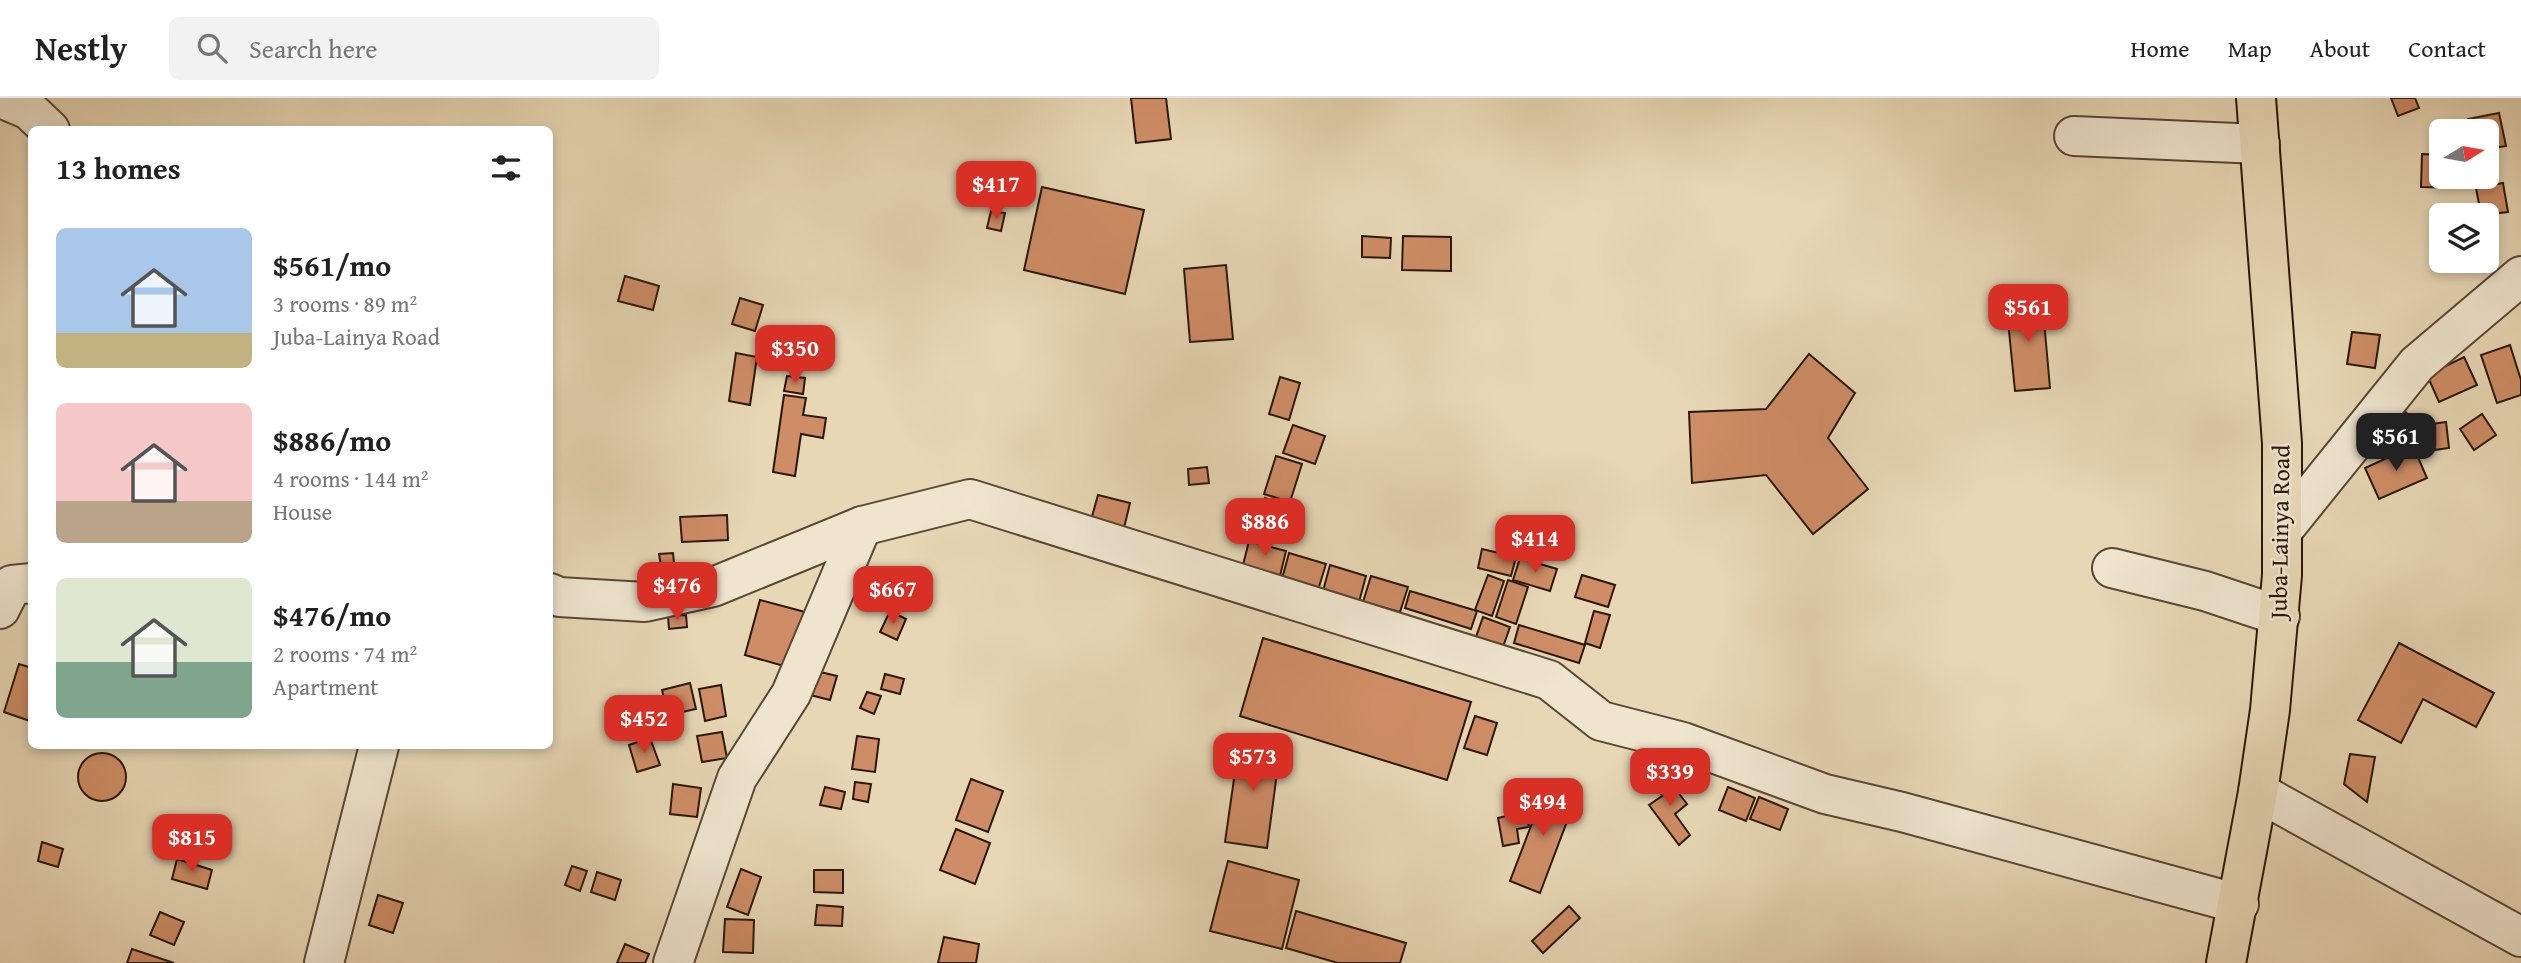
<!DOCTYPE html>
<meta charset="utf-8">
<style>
:root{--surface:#fff;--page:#f2f2f2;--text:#222;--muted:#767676;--line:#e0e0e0;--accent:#d93025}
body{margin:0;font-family:"Gentium Book Plus",serif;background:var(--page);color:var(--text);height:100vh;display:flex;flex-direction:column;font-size:26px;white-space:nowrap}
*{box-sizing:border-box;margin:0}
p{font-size:23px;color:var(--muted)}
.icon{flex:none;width:38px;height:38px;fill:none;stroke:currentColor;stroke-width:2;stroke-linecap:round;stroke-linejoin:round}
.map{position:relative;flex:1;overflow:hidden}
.panel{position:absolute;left:28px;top:28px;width:525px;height:623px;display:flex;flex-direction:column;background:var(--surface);border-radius:10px;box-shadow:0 4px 10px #0003}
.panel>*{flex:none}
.needle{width:46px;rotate:79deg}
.fabs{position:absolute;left:2429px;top:21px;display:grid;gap:14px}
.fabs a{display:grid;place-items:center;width:70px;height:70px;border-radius:10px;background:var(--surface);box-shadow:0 4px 10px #0003;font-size:35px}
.price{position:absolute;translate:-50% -60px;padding:0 16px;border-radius:14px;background:var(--accent);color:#fff;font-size:23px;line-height:46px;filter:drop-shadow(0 2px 4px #0008)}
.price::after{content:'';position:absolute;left:50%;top:42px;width:21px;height:16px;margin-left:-10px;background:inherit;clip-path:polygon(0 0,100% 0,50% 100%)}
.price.on{background:#222;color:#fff}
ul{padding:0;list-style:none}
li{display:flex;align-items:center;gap:21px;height:175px;padding:0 28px}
li span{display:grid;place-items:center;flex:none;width:196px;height:140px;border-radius:10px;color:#555}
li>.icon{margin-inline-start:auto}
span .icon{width:84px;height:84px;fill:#fffc;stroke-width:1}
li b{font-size:30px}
h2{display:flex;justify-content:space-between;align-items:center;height:84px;padding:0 28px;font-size:30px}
header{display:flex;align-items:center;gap:42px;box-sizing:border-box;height:98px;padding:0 35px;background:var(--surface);border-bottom:2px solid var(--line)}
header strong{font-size:33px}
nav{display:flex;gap:38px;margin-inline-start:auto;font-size:24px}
.search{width:490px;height:63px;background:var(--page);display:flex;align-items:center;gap:18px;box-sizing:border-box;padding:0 24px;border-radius:10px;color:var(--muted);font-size:26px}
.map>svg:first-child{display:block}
.building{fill:#ce8d66;stroke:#2a1709;stroke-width:2}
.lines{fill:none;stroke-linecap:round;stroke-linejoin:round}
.minor-casing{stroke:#594734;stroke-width:42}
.major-casing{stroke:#2a1709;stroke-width:42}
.minor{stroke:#efe5cf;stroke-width:38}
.major{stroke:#e7d7b5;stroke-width:38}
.labels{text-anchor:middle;stroke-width:5;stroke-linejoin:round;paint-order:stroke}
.street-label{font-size:24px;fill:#2a1709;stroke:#efe5cf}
</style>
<header>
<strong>Nestly</strong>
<div class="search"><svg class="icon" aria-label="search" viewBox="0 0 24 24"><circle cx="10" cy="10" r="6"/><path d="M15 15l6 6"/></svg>Search here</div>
<nav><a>Home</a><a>Map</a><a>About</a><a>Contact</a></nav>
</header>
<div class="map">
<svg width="2521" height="865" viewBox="0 0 2521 865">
<rect width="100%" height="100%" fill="#e7d7b5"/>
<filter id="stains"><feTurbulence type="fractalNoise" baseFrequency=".00286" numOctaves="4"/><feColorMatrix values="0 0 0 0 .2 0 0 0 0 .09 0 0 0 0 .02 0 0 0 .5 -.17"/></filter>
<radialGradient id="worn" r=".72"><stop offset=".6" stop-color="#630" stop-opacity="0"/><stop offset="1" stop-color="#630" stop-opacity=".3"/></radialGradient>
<g class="building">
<path d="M1131 0H1166L1171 41 1136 45Z"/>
<path d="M2391 0H2415L2419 10 2398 18Z"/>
<path d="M2499 15 2506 48 2487 51V33H2470L2468 21Z"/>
<path d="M2422 56 2441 57V79H2460V90L2421 89Z"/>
<path d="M2503 85 2508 114 2481 117 2476 90Z"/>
<path d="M1042 89 1144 112 1125 196 1024 172Z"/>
<path d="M991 113 1005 115 1001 133 987 130Z"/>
<path d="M1362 138 1391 140 1390 160 1362 159Z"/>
<path d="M1403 138 1451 139V173L1402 172Z"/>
<path d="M1226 167 1233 241 1190 244 1184 171Z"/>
<path d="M625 178 659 188 653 212 618 203Z"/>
<path d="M740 200 763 207 755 233 732 226Z"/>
<path d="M2042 200 2050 290 2015 293 2006 203Z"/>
<path d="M2352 234 2380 237 2375 270 2347 266Z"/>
<path d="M2510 247 2521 282V297L2497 305 2481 257Z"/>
<path d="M736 255 757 259 750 307 729 303Z"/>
<path d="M1809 256 1855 295 1828 340 1868 391 1813 436 1766 377 1692 385 1689 314 1766 311Z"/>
<path d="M2464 259 2477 287 2439 304 2427 277Z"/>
<path d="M787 278 805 280 803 296 784 293Z"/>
<path d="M1280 279 1300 285 1289 322 1269 316Z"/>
<path d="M784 297 806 300 803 317 826 320 823 340 801 336 795 378 773 374Z"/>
<path d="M2403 311 2417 327 2395 346 2381 330Z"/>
<path d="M2482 316 2496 337 2474 352 2460 331Z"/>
<path d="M2446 324 2449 350 2434 352 2431 326Z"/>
<path d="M1293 327 1325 338 1315 366 1283 355Z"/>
<path d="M2413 348 2427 380 2379 401 2365 370Z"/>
<path d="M1276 358 1302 366 1290 404 1264 396Z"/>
<path d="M1207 369 1209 385 1189 387 1188 371Z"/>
<path d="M1098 397 1130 405 1124 430 1091 422Z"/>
<path d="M1265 400 1286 407 1275 443 1254 436Z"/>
<path d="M727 417 728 442 682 444 680 419Z"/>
<path d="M1249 443 1286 453 1280 478 1243 467Z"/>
<path d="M1482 451 1516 459 1511 478 1478 470Z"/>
<path d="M673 455 675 473 662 474 659 456Z"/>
<path d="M1289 455 1326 466 1318 492 1282 481Z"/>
<path d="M1520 460 1557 471 1550 493 1513 482Z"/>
<path d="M1330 467 1366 478 1359 504 1323 493Z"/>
<path d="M1488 477 1504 483 1492 518 1475 512Z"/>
<path d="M1582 477 1615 487 1608 509 1575 499Z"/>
<path d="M1371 478 1408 489 1400 514 1363 504Z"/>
<path d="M1508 482 1528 489 1516 526 1496 519Z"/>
<path d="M1410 493 1477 513 1471 531 1405 510Z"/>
<path d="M760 502 805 514 791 570 745 557Z"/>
<path d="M890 513 906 521 897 542 880 534Z"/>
<path d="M1594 513 1610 517 1600 550 1585 545Z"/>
<path d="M686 517 687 529 669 531 668 518Z"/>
<path d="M1483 519 1510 529 1503 549 1476 539Z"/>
<path d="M1519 527 1585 547 1579 565 1514 545Z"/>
<path d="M1263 540 1471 604 1447 682 1240 618Z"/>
<path d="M2399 545 2494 595 2476 629 2423 601 2401 645 2358 622Z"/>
<path d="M19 566 32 570 30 623 4 614Z"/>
<path d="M816 573 837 578 830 602 810 597Z"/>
<path d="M885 576 904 581 900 596 881 591Z"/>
<path d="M690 585 696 611 668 617 662 592Z"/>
<path d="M721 587 726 618 705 623 699 591Z"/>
<path d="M867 594 881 598 874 616 860 610Z"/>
<path d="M648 616 666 619 662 641 645 638Z"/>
<path d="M1475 618 1497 625 1487 657 1464 650Z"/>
<path d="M722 634 727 660 702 664 697 638Z"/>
<path d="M857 638 879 641 875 674 852 671Z"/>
<path d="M1240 639 1281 645 1267 750 1225 744Z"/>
<path d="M650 640 660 667 637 674 629 647Z"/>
<circle cx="102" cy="679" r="24"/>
<path d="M2350 656 2375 659 2367 704 2344 686Z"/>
<path d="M1663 675 1687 706 1675 716 1690 737 1679 747 1649 707 1662 698 1651 683Z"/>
<path d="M971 681 1003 693 988 734 956 722Z"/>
<path d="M855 684 871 686 868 704 853 701Z"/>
<path d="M673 686 701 690 697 719 670 716Z"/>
<path d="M1547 686 1577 697 1540 795 1510 783Z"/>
<path d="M825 689 845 694 841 711 820 707Z"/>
<path d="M1728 689 1755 700 1746 723 1719 712Z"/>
<path d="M1522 694 1529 729 1517 731 1519 745 1503 748 1498 720 1511 717 1507 697Z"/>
<path d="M1759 699 1788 711 1780 732 1750 721Z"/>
<path d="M956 731 990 745 975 786 940 772Z"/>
<path d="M42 744 63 751 58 769 38 763Z"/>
<path d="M177 761 212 772 207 791 172 781Z"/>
<path d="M1228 763 1299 782 1282 851 1210 833Z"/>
<path d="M572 768 587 773 580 793 565 787Z"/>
<path d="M741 771 761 779 748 817 727 809Z"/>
<path d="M814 772H843V795L814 794Z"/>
<path d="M597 774 621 782 615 802 591 794Z"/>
<path d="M378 797 403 805 393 835 369 827Z"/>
<path d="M817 807 843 809 842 828 815 827Z"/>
<path d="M1569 808 1580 820 1543 855 1532 843Z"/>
<path d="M1296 813 1406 845 1400 865H1338L1286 850Z"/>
<path d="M160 814 184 824 174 847 150 837Z"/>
<path d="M725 821 754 822 753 855 723 854Z"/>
<path d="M944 839 979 846 976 865H938Z"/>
<path d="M625 846 649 856 645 865H617Z"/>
<path d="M132 851 174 865H127Z"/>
</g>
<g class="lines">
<g class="minor-casing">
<g id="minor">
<path d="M1 0 29 12 50 32"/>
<path d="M2074 38 2260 46"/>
<path d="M2283 432 2417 266 2521 178"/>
<path d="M2112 470 2205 493 2280 518"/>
<path d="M550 495 559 499 645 504 713 489 862 428 970 401 1549 582 1601 623 1683 644 1825 696 1902 714 2239 806"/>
<path d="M0 511 12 487 32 485"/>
<path d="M2258 694 2521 839"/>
<path d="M324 865 379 648"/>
<path d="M673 865 737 680 791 596 862 428"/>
</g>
</g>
<g class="major-casing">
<path id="major" d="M2226 865 2258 694 2270 612 2282 477V345L2256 0"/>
</g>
<use href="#minor" class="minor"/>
<use href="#major" class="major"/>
</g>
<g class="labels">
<g class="street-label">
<text transform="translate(2280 434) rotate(-89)" y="8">Juba-Lainya Road</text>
</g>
</g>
<rect width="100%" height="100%" filter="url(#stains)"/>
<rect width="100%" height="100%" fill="url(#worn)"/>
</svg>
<div class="fabs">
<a><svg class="needle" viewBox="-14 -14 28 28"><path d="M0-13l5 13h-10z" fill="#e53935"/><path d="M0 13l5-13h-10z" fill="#767676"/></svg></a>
<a><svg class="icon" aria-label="layers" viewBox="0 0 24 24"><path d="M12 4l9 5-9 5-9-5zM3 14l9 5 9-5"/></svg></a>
</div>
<b class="price" style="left:996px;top:123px">$417</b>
<b class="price" style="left:2028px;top:246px">$561</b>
<b class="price" style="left:795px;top:287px">$350</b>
<b class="price on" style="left:2396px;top:375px">$561</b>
<b class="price" style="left:1265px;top:460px">$886</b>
<b class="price" style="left:1535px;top:477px">$414</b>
<b class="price" style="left:677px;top:524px">$476</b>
<b class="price" style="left:893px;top:528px">$667</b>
<b class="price" style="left:644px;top:657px">$452</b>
<b class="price" style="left:1253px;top:695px">$573</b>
<b class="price" style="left:1670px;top:710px">$339</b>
<b class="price" style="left:1543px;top:740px">$494</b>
<b class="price" style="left:192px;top:776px">$815</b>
<section class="panel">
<h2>13 homes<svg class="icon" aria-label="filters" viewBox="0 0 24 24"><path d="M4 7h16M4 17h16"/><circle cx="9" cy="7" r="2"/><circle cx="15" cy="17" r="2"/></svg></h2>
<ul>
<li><span style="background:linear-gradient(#a9c7e8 75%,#c2b280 0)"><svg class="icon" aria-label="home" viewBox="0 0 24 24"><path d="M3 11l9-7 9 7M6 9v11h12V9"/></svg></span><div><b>$561/mo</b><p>3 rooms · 89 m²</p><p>Juba-Lainya Road</p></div></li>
<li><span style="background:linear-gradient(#f6c9c9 70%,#b9a48a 0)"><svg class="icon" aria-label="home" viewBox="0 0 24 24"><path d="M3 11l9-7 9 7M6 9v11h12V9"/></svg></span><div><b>$886/mo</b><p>4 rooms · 144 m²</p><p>House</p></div></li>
<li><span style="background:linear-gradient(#dfe7d0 60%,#7fa58c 0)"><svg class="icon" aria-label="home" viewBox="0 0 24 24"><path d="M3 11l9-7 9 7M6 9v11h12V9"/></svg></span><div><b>$476/mo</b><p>2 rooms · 74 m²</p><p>Apartment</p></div></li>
</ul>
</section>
</div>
